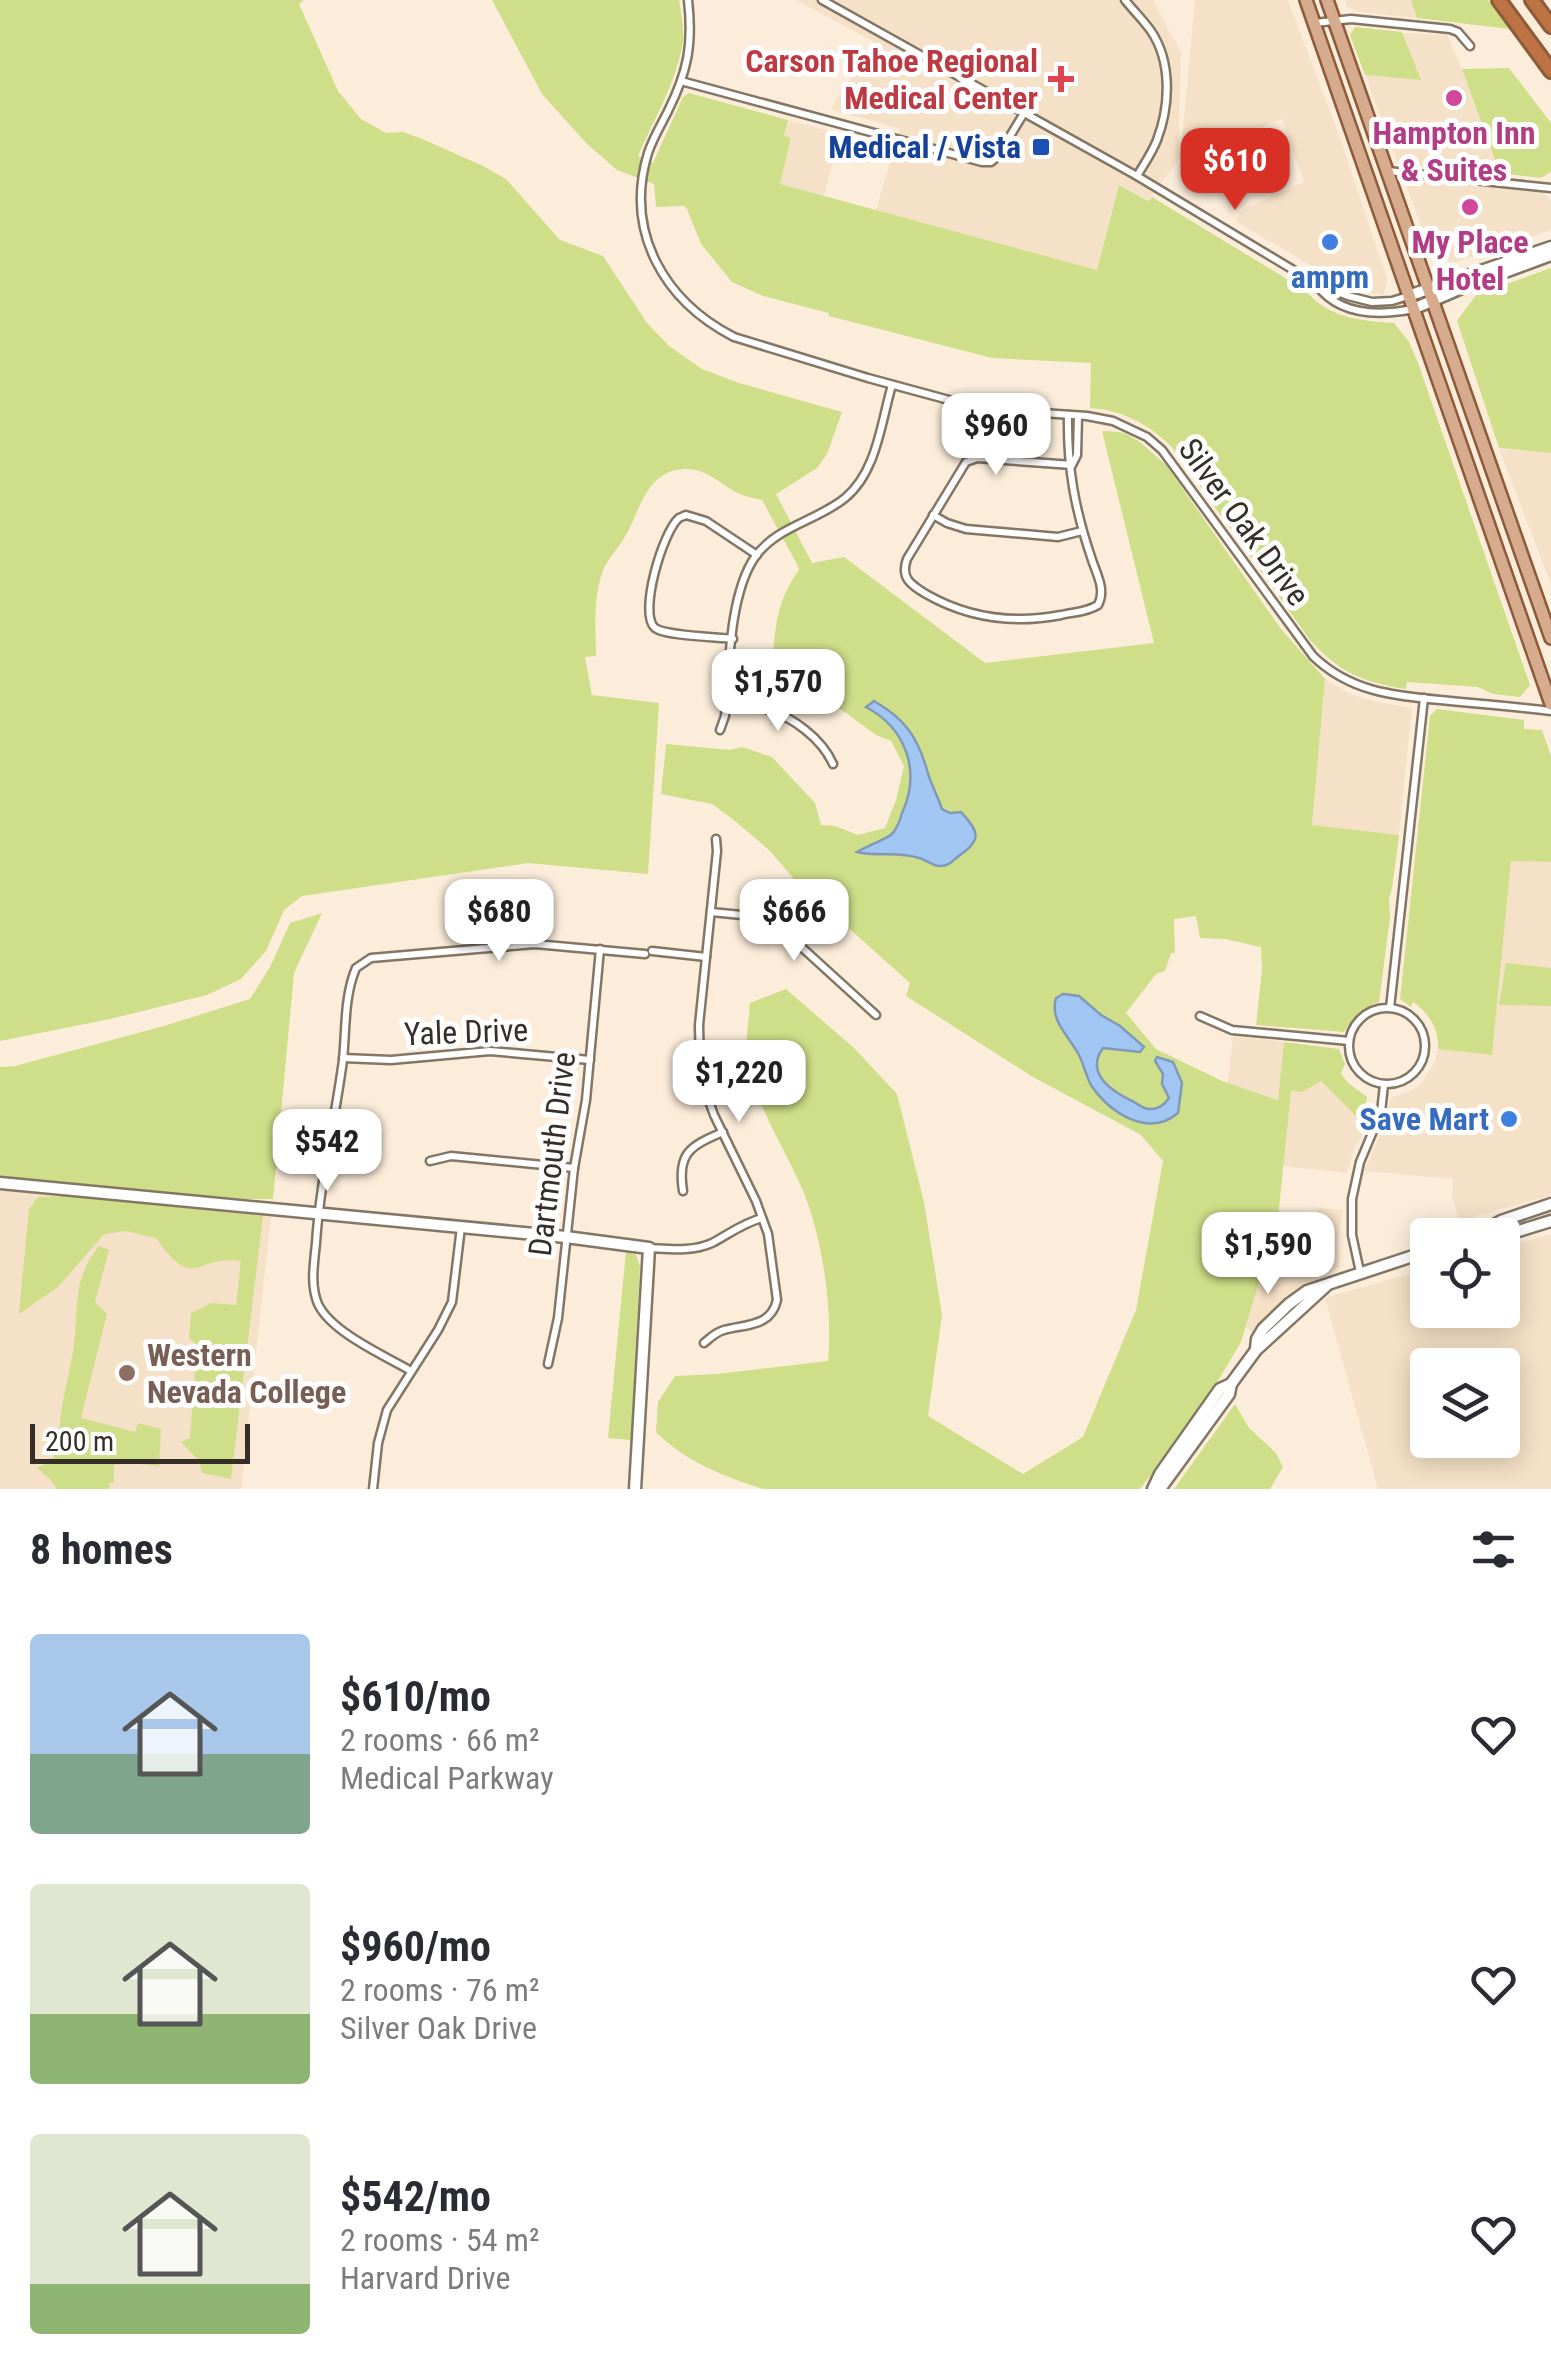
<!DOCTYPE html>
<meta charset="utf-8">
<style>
:root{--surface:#fff;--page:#f7f7f7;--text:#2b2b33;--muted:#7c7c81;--accent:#d93025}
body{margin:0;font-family:"Roboto Condensed",sans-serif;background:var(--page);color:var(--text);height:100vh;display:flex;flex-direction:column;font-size:38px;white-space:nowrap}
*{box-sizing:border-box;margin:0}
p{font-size:32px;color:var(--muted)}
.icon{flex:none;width:55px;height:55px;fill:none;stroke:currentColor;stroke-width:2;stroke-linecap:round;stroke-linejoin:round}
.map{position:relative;height:1489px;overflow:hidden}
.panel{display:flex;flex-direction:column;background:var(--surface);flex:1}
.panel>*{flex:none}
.buttons{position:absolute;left:1410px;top:1218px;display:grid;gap:20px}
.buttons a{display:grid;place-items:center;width:110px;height:110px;border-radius:10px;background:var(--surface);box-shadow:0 5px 25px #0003;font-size:50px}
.scale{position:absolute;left:30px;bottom:25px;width:220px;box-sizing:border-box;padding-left:10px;border:5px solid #352f28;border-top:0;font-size:28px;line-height:35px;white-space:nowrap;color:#352f28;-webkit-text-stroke:8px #fff;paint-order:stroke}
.price{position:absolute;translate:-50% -85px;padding:0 22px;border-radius:20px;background:#fff;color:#222;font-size:32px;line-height:65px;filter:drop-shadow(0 2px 5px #0008)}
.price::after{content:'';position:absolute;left:50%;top:60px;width:30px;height:22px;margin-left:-15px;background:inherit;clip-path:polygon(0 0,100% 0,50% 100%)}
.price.on{background:var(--accent);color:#fff}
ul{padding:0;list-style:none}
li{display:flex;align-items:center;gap:30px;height:250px;padding:0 30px}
li span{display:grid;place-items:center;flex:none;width:280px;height:200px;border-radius:10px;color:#555}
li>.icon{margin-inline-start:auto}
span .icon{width:120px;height:120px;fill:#fffc;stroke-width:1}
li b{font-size:42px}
h2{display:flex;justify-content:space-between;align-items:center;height:120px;padding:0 30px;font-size:42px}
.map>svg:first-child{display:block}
.built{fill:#f5e1c7;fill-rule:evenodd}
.green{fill:#cfde88}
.water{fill:#a2c6f3;stroke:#8199b6;stroke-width:2.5}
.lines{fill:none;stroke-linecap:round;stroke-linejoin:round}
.street-casing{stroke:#837665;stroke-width:11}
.secondary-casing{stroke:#837665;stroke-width:15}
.primary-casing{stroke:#8d5b3a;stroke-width:16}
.highway-casing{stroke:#8d5b3a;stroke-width:18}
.street{stroke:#fff;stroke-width:6}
.secondary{stroke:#fff;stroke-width:10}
.primary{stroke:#d7ab8e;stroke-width:11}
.highway{stroke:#bd7343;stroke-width:12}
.health-dot{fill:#e0444e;stroke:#fff;stroke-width:4}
.hotel-dot{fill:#d1479c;stroke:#fff;stroke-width:4}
.transit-dot{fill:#1a4fb4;stroke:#fff;stroke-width:4}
.shop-dot{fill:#3f7fe0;stroke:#fff;stroke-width:4}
.education-dot{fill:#8d6e63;stroke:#fff;stroke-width:4}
.labels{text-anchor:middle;stroke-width:10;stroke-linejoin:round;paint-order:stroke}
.health-label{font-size:32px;font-weight:bold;fill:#be3a42;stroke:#fff;text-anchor:end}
.hotel-label{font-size:32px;font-weight:bold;fill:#b23c85;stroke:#fff}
.transit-label{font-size:32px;font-weight:bold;fill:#164399;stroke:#fff;text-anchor:end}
.shop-label{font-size:32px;font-weight:bold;fill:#366cbe;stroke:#fff}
.street-label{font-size:32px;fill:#352f28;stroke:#fff}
.education-label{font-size:32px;font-weight:bold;fill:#785e54;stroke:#fff;text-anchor:start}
</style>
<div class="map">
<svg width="1551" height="1489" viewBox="0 0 1551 1489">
<rect width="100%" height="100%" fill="#fcedda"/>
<g class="built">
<path d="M796 0H1153L1181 53 1178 161 1148 200 1119 184 1097 270 876 210 900 129 831 109 874 42Z"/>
<path d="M1195 0H1288L1341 141 1387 279 1384 295 1362 292 1334 279 1235 221 1244 209 1304 182 1282 119 1180 161Z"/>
<path d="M1345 0H1411L1417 18 1359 12 1347 7Z"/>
<path d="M1403 33 1447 35 1462 69 1500 173 1504 189 1542 192 1551 200V230L1454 263 1431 252 1365 75 1420 80Z"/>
<path d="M788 120 840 134 824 196 779 184 791 139 784 136Z"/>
<path d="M1499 449 1551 453V584L1535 543Z"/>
<path d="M1325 679 1350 694 1377 702 1412 708 1399 835 1312 825Z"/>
<path d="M1511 860 1551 862V1195L1459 1221 1452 1196 1453 1179 1364 1171 1385 1125 1391 1098 1415 1089 1424 1080 1435 1061 1438 1049 1492 1055Z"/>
<path d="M1233 1036 1284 1042 1279 1100 1228 1083Z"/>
<path d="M1320 1080 1358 1118 1369 1124 1355 1147 1347 1173 1282 1166 1291 1091 1302 1092Z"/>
<path d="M0 1190 271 1216 241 1489H0Z"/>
<path d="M1317 1208 1343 1210 1338 1239 1339 1267 1302 1288 1274 1312 1254 1334 1245 1326 1266 1254 1297 1251 1308 1246 1314 1237Z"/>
<path d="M1551 1234V1489H1378L1325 1298 1427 1269 1428 1310H1502L1503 1248ZM1428 1365H1502V1440H1428Z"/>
</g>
<g class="green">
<path d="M0 0H304L299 4 338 91 361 119 386 133 403 132 420 138 483 166 506 179 560 240 603 256 647 323 669 346 702 369 739 383 842 412 827 454 817 468 776 494 812 563 844 557 985 663 1154 643 1102 431 1120 432 1126 434 1140 442 1166 465 1281 629 1325 679 1312 825 1399 835 1392 889 1389 899 1390 917 1379 1002C1361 1008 1354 1017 1344 1032L1256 1025 1262 969 1261 947 1225 939 1200 938 1196 916 1174 919 1175 953H1171L1165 971 1156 974 1126 1013 1156 1049 1222 1081 1278 1100 1284 1042 1339 1049 1345 1064 1341 1073 1347 1082 1367 1097 1364 1121 1358 1118 1321 1081 1302 1092 1291 1091 1278 1218 1241 1342 1197 1416 1140 1489H763C723 1476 686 1462 656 1432L658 1402 675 1376 717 1374 828 1361C833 1308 822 1234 801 1186 786 1151 749 1092 747 1057 745 1040 749 1020 750 1003L786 989 854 1048 897 1094 924 1202 942 1315 928 1416 1023 1474 1083 1437 1136 1310 1163 1161 1141 1135 1033 1077 906 996 910 983 795 880 770 851 735 821 712 804 661 794 666 744 730 750 742 747 772 757 815 803 821 825 835 826 858 835 885 828 896 800 904 766 891 741 876 735 831 702 772 667C775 629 776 601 799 570L798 566 762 500C755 498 746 497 740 494 720 485 708 468 684 469 644 471 640 514 623 540 613 555 605 561 600 580 593 605 596 631 596 656L585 657 592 695 659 703 648 874 528 863 302 896 284 910 266 951 241 979 207 995 110 1019 0 1041Z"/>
<path d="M492 0H679C681 13 684 28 683 41 677 81 654 119 638 156L653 163 683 97 689 93 788 120 784 136 791 138 780 184 1097 270 1119 185 1148 201 1152 197 1300 287C1307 292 1313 299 1320 304 1342 320 1368 321 1394 323L1409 342 1418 363 1530 685 1520 697 1493 694 1478 687 1407 682 1406 689C1362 682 1340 673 1310 640L1171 446C1148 424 1122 410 1090 408L1091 363 992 358 829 316V313L763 296 732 282 701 244 687 209 684 206 656 207 654 184 617 170 586 143 542 94Z"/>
<path d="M1411 0H1488L1510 29 1417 18Z"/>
<path d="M1355 27 1402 32 1421 80 1365 75 1350 35Z"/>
<path d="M1509 68 1551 123V172L1541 178 1500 173 1462 69Z"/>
<path d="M1551 268V453L1499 448 1457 321 1476 295Z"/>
<path d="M1437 709 1524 720V729L1542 730 1551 756V862L1511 861 1492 1055 1438 1049C1439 1029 1429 1013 1413 1002L1411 1007 1400 999 1430 716Z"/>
<path d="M322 913 294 973 273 1199H234L0 1177V1067L15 1066 164 1026 250 999 270 967 290 923Z"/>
<path d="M1506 963 1551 968V1006L1499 1005Z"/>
<path d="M78 1196 263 1216 231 1479 202 1473 199 1461 181 1442 190 1438 197 1345 189 1338 191 1313 211 1303 236 1305 241 1261C194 1254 196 1294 156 1238L126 1231 104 1234 58 1287 19 1314 29 1209 38 1197Z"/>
<path d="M99 1246 109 1250 95 1302 107 1314 81 1418 135 1432 138 1423 161 1429 159 1466 130 1463 114 1465V1483H109L110 1489H57L50 1479 37 1468 52 1461C60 1445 59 1425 62 1407 65 1388 70 1370 73 1352 80 1309 70 1283 99 1246Z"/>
<path d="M626 1251 636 1255 640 1266 631 1440 608 1438Z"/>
<path d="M1235 1404 1249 1428 1276 1453 1283 1467 1270 1489H1174Z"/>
</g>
<g class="water">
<path d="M874 701C905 719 917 736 927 770 930 783 938 796 942 809L950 813 961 812C978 831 983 839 960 855 953 860 950 866 940 866 932 866 927 860 919 858 899 851 878 857 857 852 866 846 885 840 892 834 897 829 900 820 902 813 921 772 907 729 866 707Z"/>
<path d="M1063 994 1079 996 1101 1015 1120 1026 1144 1047 1140 1052 1103 1048C1084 1074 1113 1092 1134 1102 1139 1105 1144 1109 1149 1109 1159 1110 1165 1104 1169 1098L1162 1084 1163 1074 1155 1061 1157 1057 1173 1062 1182 1083 1178 1113C1149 1138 1109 1113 1091 1085 1086 1076 1084 1065 1079 1055 1070 1037 1049 1021 1056 998Z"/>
</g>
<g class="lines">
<g class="street-casing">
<g id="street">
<path d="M688 0C693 44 688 71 668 111 661 125 653 138 648 153 624 232 664 301 734 337L868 378 982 409 1087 416 1113 421 1147 437 1162 450 1313 656C1352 694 1399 696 1450 701 1484 704 1517 707 1551 711"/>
<path d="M822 0 1137 176 1315 283 1348 296 1372 302 1392 301 1408 296"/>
<path d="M1125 0C1133 10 1143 20 1151 31 1172 62 1170 106 1157 140 1152 153 1144 164 1137 176"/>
<path d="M1315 23 1351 19 1450 29 1458 32 1470 46"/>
<path d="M681 81 982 162H991L998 156 1024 113"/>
<path d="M1388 171 1551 188"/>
<path d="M1316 284C1338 315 1378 316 1413 309"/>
<path d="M1068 415C1067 468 1075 510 1092 560 1097 575 1106 590 1098 605 1087 612 1074 612 1061 615 1014 624 968 618 926 594 911 585 900 578 907 559L966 462 977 458 1072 465"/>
<path d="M1072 465 1077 455 1078 416"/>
<path d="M933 515 947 523 966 529 1058 537 1082 531"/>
<path d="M733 639C717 637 666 636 655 628 638 614 663 531 679 518 681 517 684 516 686 515L706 521 757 555"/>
<path d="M726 704C740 705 754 706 766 709 793 717 822 739 833 764"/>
<path d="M720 730 725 716C729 670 729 594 755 557 777 526 817 521 845 498 877 472 881 422 892 385"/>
<path d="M711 912 752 916 786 933 876 1015"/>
<path d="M652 951 706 957"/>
<circle cx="1387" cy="1046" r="38"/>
<path d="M1390 1008 1424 698"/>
<path d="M1200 1016 1232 1030 1349 1041"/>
<path d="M343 1058 391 1060 490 1051 590 1060"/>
<path d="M430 1161 451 1156 574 1168"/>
<path d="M683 1191C677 1153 690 1146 723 1132"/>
<path d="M649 1248C670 1249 692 1252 712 1243 729 1234 743 1223 762 1218"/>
<path d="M1360 1272 1352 1235V1199L1360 1162 1381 1112 1384 1085"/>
<path d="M704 1343C710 1338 716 1332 724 1330 746 1324 771 1327 777 1300L768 1234 756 1201 714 1115 705 1090 700 1068 699 1025 717 851 716 839"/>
<path d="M548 1364 558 1318 574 1168 586 1100 600 949"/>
<path d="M411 1371C385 1356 331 1332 318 1304 310 1285 314 1264 316 1243 320 1181 335 1121 343 1060 346 1030 344 996 356 968L371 958 535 944 645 954"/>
<path d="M373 1489 378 1443 387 1410 438 1330 452 1302 461 1227"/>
</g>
</g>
<g class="secondary-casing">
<g id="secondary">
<path d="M1408 296 1551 247"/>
<path d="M1413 309 1464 287 1551 255"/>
<path d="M0 1183 566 1237 649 1248 635 1489"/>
<path d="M1476 1235 1501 1221 1551 1204"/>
<path d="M1502 1236 1551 1221"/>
<path d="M1256 1349 1257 1339 1263 1329 1289 1304 1307 1291 1428 1251"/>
<path d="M1153 1489 1160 1474 1220 1389 1231 1384"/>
<path d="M1160 1489 1229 1394 1231 1384 1256 1350 1326 1286"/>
</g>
</g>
<g class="primary-casing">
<g id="primary">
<path d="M1306 0 1551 704"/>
<path d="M1327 0 1551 638"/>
</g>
</g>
<g class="highway-casing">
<g id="highway">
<path d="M1499 0 1551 71"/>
<path d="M1532 0 1551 26"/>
</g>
</g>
<use href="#street" class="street"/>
<use href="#secondary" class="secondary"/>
<use href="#primary" class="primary"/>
<use href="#highway" class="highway"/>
</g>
<path class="health-dot" d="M1056 64h10v10h10v10h-10v10h-10v-10h-10v-10h10z"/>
<g class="hotel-dot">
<circle cx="1454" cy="98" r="10"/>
<circle cx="1470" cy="207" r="10"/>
</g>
<rect class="transit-dot" x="1031" y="137" width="20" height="20" rx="5"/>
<g class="shop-dot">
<circle cx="1330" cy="242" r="10"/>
<circle cx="1509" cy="1119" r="10"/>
</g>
<circle class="education-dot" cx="127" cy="1373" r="10"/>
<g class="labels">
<g class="health-label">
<text x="1038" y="72">Carson Tahoe Regional<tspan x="1038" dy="37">Medical Center</tspan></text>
</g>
<g class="hotel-label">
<text x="1454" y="144">Hampton Inn<tspan x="1454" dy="37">&amp; Suites</tspan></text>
<text x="1470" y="253">My Place<tspan x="1470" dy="37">Hotel</tspan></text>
</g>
<g class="transit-label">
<text x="1021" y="158">Medical / Vista</text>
</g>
<g class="shop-label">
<text x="1330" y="288">ampm</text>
<text x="1489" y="1130" text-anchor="end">Save Mart</text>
</g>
<g class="street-label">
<text transform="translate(1244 522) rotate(54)" y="11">Silver Oak Drive</text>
<text transform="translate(466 1032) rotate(-2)" y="11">Yale Drive</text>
<text transform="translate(552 1154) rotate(-83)" y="11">Dartmouth Drive</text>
</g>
<g class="education-label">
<text x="147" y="1366">Western<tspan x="147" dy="37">Nevada College</tspan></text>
</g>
</g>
</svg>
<div class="buttons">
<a><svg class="icon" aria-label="locate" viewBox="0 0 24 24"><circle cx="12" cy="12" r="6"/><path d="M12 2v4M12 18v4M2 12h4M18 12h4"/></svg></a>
<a><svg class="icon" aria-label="layers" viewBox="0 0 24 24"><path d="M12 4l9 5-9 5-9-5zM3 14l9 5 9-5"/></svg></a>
</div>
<div class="scale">200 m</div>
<b class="price on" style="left:1235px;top:213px">$610</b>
<b class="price" style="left:996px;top:478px">$960</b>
<b class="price" style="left:778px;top:734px">$1,570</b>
<b class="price" style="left:499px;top:964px">$680</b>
<b class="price" style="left:794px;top:964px">$666</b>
<b class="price" style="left:739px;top:1125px">$1,220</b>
<b class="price" style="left:327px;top:1194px">$542</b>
<b class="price" style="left:1268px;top:1297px">$1,590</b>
</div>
<section class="panel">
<h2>8 homes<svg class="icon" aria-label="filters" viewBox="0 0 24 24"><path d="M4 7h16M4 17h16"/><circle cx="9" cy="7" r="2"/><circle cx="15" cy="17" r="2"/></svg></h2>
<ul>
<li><span style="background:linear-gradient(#a9c7e8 60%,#7fa58c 0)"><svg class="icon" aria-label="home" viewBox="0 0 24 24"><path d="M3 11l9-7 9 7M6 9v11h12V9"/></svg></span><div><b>$610/mo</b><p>2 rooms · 66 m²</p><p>Medical Parkway</p></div><svg class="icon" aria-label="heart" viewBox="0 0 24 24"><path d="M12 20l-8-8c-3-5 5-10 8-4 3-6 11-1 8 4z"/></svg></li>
<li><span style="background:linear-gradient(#dfe7d0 65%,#8fb573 0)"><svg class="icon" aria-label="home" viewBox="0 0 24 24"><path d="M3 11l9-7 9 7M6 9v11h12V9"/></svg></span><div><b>$960/mo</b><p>2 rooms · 76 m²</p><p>Silver Oak Drive</p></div><svg class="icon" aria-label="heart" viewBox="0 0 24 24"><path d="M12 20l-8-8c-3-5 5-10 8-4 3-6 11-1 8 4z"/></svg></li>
<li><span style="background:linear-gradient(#dfe7d0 75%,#8fb573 0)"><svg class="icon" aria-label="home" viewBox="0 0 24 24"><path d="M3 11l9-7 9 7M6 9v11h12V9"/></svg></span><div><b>$542/mo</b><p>2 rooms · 54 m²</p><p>Harvard Drive</p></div><svg class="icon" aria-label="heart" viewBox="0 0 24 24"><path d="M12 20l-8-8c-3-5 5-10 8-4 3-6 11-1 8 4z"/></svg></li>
</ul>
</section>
